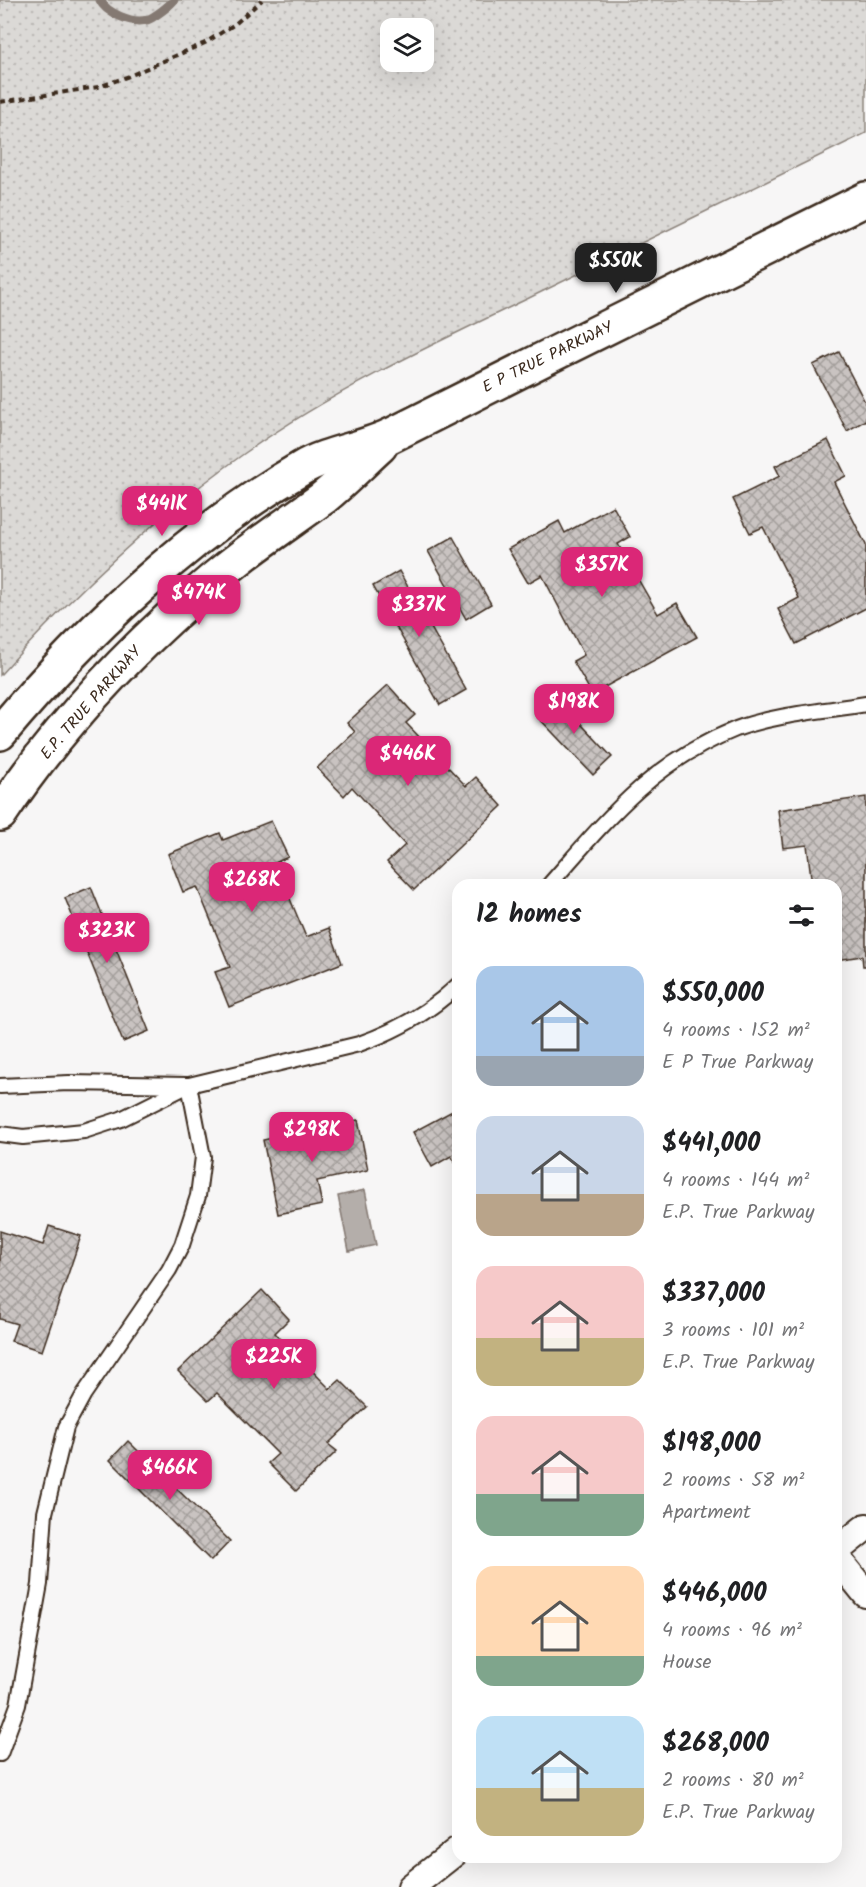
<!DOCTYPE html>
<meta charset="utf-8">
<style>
:root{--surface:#fff;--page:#f6f6f6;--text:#202124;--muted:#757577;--accent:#db2777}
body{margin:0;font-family:Kalam,sans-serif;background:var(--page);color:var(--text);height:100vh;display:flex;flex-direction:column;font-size:22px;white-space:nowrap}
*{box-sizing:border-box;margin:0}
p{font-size:20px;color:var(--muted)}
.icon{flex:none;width:33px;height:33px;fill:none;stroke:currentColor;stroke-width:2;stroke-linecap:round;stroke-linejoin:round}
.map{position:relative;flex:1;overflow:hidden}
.drawer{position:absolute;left:452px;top:879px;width:390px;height:984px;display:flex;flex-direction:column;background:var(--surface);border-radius:18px;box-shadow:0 6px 24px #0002}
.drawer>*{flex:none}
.fabs{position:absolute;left:380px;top:18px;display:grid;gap:12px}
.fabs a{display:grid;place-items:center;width:54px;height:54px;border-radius:12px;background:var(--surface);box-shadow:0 6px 24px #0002;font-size:30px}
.price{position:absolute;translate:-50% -51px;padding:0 14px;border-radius:12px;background:var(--accent);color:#fff;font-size:20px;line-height:39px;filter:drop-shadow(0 2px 3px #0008)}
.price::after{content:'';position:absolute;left:50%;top:36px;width:18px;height:14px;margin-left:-9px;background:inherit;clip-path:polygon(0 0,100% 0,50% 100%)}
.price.current{background:#222;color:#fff}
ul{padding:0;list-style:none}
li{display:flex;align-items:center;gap:18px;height:150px;padding:0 24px}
li span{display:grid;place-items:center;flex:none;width:168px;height:120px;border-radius:18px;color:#555}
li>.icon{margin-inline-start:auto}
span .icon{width:72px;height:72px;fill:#fffc;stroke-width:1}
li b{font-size:26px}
h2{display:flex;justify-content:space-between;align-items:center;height:72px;padding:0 24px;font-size:26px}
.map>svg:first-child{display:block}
.park{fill:url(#park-dots);stroke:#8b827a;stroke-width:1.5;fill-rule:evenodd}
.water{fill:#b4aeaa;stroke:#847972;stroke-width:1.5}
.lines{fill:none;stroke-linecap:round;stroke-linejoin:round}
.stream{stroke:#847972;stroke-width:9}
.building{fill:url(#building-cross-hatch);stroke:#3b2a1e;stroke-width:1.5}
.service-casing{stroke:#3b2a1e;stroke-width:18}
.minor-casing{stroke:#3b2a1e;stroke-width:30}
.secondary-casing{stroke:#3b2a1e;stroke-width:38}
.path{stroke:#3b2a1e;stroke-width:4;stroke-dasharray:6 4.5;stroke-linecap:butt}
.service{stroke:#fff;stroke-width:14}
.minor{stroke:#fff;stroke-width:26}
.secondary{stroke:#fff;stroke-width:33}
.labels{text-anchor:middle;stroke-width:4.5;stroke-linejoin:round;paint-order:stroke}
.street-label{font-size:16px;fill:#3b2a1e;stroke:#fff}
</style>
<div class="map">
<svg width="866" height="1887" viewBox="0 0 866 1887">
<defs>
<pattern id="park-dots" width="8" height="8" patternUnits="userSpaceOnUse" patternTransform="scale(1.5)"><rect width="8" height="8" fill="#dbd9d6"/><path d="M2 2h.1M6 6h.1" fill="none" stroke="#bdbab7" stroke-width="1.8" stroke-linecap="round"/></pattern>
<pattern id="building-cross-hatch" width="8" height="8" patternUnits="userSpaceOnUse" patternTransform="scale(1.5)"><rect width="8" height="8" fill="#c9c3c1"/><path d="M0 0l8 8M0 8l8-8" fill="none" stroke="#a49f9c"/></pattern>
</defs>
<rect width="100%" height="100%" fill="#f7f6f6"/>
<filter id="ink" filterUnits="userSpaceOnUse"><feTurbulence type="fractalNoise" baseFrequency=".0167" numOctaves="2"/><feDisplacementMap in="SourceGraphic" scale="12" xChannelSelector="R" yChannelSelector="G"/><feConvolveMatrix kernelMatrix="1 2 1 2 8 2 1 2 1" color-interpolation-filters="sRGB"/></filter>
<g filter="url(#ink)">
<path class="park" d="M0 0H866V133C754 188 643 242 531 297 433 344 334 390 245 453 153 518 75 592 0 675ZM390 28H423V62H390Z"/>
<path class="water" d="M365 1190 376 1245 349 1251 338 1196Z"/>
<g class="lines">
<path class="stream" d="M100 0C106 13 132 24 147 20 155 17 169 6 174 0"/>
</g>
<g class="building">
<path d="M839 352 866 404V420L847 431 813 365Z"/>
<path d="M828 440 846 476 834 482 866 545V608L796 644 778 609 799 598 763 527 750 533 733 499 780 476 775 466Z"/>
<path d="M613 506 630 537 618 544 658 614 677 603 697 637 592 694 573 661 584 655 542 575 528 583 508 549 559 521 565 533Z"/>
<path d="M453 537 491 604 466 619 428 551Z"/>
<path d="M399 571 466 690 440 705 373 586Z"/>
<path d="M388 685 415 715 406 723 466 786 476 777 502 806 414 890 387 862 405 845 352 787 344 796 317 768 355 732 347 723Z"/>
<path d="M555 696 612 757 593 775 535 714Z"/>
<path d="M866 797V966H863L862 956 836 960V885H812L807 845 783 848 778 810Z"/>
<path d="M271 821 288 857 275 863 306 937 329 928 342 963 229 1007 215 972 230 967 197 887 183 892 168 854 220 833 223 840Z"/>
<path d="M91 887 149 1031 123 1042 65 898Z"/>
<path d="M458 1108V1168L451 1156 432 1167 413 1132Z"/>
<path d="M358 1120 368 1170 317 1181 322 1205 278 1214 263 1140Z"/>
<path d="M49 1226 81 1236 42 1351 11 1341 17 1324 0 1319V1231L43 1245Z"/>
<path d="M262 1290 289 1319 275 1333 330 1389 340 1380 367 1407 328 1444 337 1451 296 1491 268 1463 278 1454 217 1393 208 1401 178 1371Z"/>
<path d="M128 1441 230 1541 211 1561 110 1460Z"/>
</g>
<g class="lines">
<g class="service-casing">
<g id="service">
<path d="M549 885C607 819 651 763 736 729 777 714 824 711 866 704"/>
<path d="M0 1086 69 1083 187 1085"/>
<path d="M0 1134 23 1137 84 1131 121 1119 189 1085 359 1044C396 1031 430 1012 458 985"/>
<path d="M0 1754 18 1705 40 1584 45 1513 66 1427 84 1394 169 1270 182 1245 198 1196 203 1157 189 1085"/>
</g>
</g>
<g class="minor-casing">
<g id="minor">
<path d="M836 1551 866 1527"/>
<path d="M836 1557 866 1594"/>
<path d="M411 1887 458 1850"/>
</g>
</g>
<g class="secondary-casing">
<g id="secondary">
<path d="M0 733C83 634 189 533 302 468 329 452 365 449 394 434 551 355 708 277 866 199"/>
<path d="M0 814C54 733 120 661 193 597 233 560 279 530 323 498 343 482 361 463 380 446"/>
</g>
</g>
<path class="path" d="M0 102 98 87 129 76 205 43 235 24 262 0"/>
<use href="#service" class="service"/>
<use href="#minor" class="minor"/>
<use href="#secondary" class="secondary"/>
</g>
</g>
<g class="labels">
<g class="street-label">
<text transform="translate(547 356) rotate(-26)" y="6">E P TRUE PARKWAY</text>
<text transform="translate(90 702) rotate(-49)" y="6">E.P. TRUE PARKWAY</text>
</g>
</g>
</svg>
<div class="fabs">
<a><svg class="icon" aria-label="layers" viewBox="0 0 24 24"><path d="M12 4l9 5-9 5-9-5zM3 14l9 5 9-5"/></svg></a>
</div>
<b class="price current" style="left:616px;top:294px">$550K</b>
<b class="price" style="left:162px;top:537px">$441K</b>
<b class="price" style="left:602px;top:598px">$357K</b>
<b class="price" style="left:199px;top:626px">$474K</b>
<b class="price" style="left:419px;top:638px">$337K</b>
<b class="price" style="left:574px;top:735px">$198K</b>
<b class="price" style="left:408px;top:787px">$446K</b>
<b class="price" style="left:252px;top:913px">$268K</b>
<b class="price" style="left:107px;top:964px">$323K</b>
<b class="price" style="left:312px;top:1163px">$298K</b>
<b class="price" style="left:274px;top:1390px">$225K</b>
<b class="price" style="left:170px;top:1501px">$466K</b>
<section class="drawer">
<h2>12 homes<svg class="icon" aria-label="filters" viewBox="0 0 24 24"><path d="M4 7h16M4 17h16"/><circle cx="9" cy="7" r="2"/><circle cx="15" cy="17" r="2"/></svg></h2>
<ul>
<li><span style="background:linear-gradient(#a9c7e8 75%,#9aa5b1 0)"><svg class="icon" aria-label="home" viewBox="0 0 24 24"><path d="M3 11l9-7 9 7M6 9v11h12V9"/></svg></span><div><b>$550,000</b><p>4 rooms · 152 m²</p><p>E P True Parkway</p></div></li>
<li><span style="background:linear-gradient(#c9d6e8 65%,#b9a48a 0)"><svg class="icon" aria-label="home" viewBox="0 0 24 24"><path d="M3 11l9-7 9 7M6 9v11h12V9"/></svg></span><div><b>$441,000</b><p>4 rooms · 144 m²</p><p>E.P. True Parkway</p></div></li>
<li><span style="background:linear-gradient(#f6c9c9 60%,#c2b280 0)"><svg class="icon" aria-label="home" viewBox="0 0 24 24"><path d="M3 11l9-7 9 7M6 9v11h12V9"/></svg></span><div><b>$337,000</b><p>3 rooms · 101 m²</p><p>E.P. True Parkway</p></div></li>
<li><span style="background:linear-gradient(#f6c9c9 65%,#7fa58c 0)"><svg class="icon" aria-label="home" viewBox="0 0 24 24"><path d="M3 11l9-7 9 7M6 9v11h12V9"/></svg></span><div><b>$198,000</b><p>2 rooms · 58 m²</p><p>Apartment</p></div></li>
<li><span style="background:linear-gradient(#ffd9b3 75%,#7fa58c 0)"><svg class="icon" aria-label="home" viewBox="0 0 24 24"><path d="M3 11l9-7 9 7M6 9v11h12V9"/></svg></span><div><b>$446,000</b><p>4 rooms · 96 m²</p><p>House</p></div></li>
<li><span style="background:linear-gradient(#bfe0f5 60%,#c2b280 0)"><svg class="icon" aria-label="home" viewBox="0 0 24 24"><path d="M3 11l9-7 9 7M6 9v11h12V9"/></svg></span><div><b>$268,000</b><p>2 rooms · 80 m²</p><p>E.P. True Parkway</p></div></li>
</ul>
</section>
</div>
